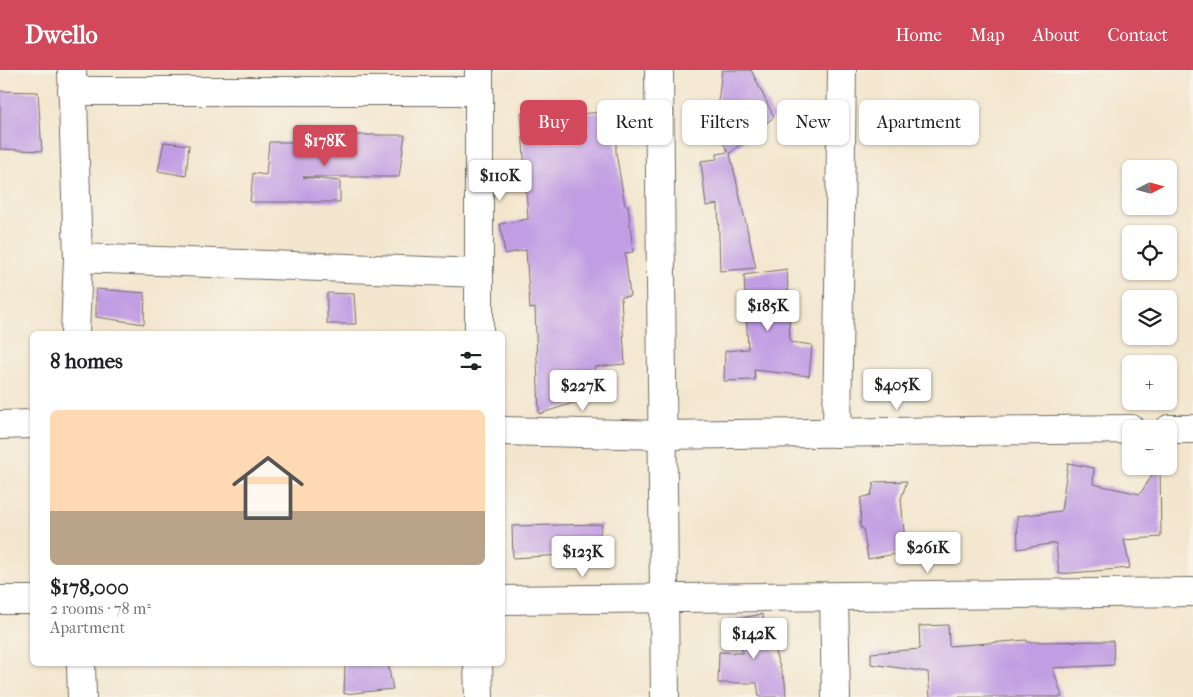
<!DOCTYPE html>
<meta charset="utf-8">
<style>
:root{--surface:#fff;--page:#f2f2f2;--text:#202124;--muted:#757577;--line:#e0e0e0;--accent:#d1495b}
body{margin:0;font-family:"IM FELL French Canon",serif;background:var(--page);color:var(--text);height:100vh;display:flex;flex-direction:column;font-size:19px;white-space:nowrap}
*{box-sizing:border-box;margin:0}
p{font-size:16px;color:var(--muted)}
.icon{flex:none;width:28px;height:28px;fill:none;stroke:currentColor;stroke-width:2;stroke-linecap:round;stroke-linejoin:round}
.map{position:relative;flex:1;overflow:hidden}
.sheet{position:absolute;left:30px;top:261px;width:475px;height:335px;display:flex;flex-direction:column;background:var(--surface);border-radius:8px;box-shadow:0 1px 4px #0004}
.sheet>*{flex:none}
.top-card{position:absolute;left:520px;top:30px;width:475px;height:45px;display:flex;gap:10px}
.needle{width:32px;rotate:84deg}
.controls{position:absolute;left:1122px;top:90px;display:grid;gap:10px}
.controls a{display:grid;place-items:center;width:55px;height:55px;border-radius:8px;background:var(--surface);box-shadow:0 1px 4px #0004;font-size:25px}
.price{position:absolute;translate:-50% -42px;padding:0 11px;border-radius:5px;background:#fff;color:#222;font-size:16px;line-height:32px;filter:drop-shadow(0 1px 2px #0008)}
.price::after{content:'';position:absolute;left:50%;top:30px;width:15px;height:11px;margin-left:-8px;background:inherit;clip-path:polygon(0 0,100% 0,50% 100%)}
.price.current{background:var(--accent);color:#fff}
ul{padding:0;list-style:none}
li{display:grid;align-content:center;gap:10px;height:265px;padding:0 20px}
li+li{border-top:1px solid var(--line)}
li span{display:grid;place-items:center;height:155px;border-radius:8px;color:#555}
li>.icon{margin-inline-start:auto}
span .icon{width:90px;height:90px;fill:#fffc;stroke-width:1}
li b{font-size:21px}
h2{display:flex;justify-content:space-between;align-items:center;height:60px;padding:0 20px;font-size:21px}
.chip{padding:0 18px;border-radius:8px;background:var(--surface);box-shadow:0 1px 4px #0004;font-size:18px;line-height:45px}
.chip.current{background:var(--accent);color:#fff}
header{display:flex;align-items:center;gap:30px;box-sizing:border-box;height:70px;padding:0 25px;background:var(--accent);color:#fff}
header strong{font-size:24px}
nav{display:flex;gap:28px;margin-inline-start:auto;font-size:18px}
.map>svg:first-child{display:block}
.building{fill:#c19de3}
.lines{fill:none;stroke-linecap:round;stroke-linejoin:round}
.minor-casing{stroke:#716c64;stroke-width:30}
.minor{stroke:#fff;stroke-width:28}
</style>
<header>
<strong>Dwello</strong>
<nav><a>Home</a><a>Map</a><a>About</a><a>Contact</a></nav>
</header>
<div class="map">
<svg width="1193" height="627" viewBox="0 0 1193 627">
<rect width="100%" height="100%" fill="#f7f3e8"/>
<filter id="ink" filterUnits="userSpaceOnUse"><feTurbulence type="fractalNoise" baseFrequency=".02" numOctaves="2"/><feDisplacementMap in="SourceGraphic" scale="10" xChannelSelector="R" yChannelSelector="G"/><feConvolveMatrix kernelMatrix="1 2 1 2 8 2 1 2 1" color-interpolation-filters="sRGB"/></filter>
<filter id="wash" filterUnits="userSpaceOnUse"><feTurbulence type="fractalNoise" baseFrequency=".0096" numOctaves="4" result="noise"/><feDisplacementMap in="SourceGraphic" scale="20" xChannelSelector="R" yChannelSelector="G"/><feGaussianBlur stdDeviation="1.12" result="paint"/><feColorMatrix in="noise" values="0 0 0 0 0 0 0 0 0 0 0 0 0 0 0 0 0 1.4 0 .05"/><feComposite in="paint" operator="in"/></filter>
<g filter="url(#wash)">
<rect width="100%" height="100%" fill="#f3e6ce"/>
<g id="blocks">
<g class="building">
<path d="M722 0H751L774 47 730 83 756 198 720 201 718 134 706 136 701 91 717 89V84L728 82 715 57Z"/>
<path d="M0 21 38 22 42 81 0 79Z"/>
<path d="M616 41V83L625 135H628L633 182 625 183 630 226 621 227 625 294 594 297 601 328 573 333 539 344 535 238 530 239 526 180 505 184 500 154 528 149 521 42 554 53V46Z"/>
<path d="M347 65H405L399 107H303L340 111V132H250L253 103 266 105 269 72H345Z"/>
<path d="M164 72 189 75 186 106 158 101Z"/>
<path d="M787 199 790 272 812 275 809 306 754 300 755 310 724 311 725 281 748 279 744 205Z"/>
<path d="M96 219 145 223 144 254 96 247Z"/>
<path d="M327 223 354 224 356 254H327Z"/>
<path d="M1068 393 1094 398 1093 414 1140 424 1158 396H1160L1161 467 1124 470 1130 498 1059 504 1056 473 1018 479 1017 446 1061 441Z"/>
<path d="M907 411 901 429 906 482 868 489 863 458H860L861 428 871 425 874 412Z"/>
<path d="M602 454 596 483 513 488 512 456Z"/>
<path d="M762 544 785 612 786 627H759L757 613H718L719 582 743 583 736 549Z"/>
<path d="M948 555 949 576 1027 570V572L1113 571 1114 595 1053 598 1062 627H930L928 602 871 594V583L920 579 919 556Z"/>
<path d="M345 594H388L393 619 344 624Z"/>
</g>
</g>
</g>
<g filter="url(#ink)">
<use href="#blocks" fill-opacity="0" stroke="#716c64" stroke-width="1"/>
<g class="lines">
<g class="minor-casing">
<g id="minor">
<path d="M72 0 78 188 75 264"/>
<path d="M479 0V264"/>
<path d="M659 0 665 627"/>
<path d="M72 21H479"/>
<path d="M78 188 479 203"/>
<path d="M0 355 32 354"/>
<path d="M1169 359H1193"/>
<path d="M502 361 662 365 1131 359"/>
<path d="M837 363 842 0"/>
<path d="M834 527 836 627"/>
<path d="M0 530H32"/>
<path d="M502 530 1193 522"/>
<path d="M81 594 82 627"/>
<path d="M478 594 479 627"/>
</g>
</g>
<use href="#minor" class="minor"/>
</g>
</g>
</svg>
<div class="controls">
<a><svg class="needle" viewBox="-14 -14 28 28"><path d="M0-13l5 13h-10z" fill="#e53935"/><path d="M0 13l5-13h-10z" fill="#757577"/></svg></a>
<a><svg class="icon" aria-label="locate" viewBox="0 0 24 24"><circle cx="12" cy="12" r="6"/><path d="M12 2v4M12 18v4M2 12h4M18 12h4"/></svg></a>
<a><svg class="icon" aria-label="layers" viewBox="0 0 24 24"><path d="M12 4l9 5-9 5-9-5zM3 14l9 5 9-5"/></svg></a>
<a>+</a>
<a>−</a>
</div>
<b class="price current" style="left:325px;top:97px">$178K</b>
<b class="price" style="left:500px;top:132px">$110K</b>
<b class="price" style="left:768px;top:262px">$185K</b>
<b class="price" style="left:897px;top:341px">$405K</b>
<b class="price" style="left:583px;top:342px">$227K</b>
<b class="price" style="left:928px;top:504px">$261K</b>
<b class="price" style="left:583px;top:508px">$123K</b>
<b class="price" style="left:754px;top:590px">$142K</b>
<div class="top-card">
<a class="chip current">Buy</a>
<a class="chip">Rent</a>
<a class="chip">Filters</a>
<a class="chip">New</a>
<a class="chip">Apartment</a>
</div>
<section class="sheet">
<h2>8 homes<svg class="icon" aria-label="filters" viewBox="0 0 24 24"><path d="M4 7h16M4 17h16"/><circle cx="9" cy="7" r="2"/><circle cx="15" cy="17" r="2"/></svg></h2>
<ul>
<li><span style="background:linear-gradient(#ffd9b3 65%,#b9a48a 0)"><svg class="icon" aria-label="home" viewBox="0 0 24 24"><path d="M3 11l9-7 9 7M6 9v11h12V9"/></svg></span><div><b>$178,000</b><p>2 rooms · 78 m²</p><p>Apartment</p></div></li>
</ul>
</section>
</div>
